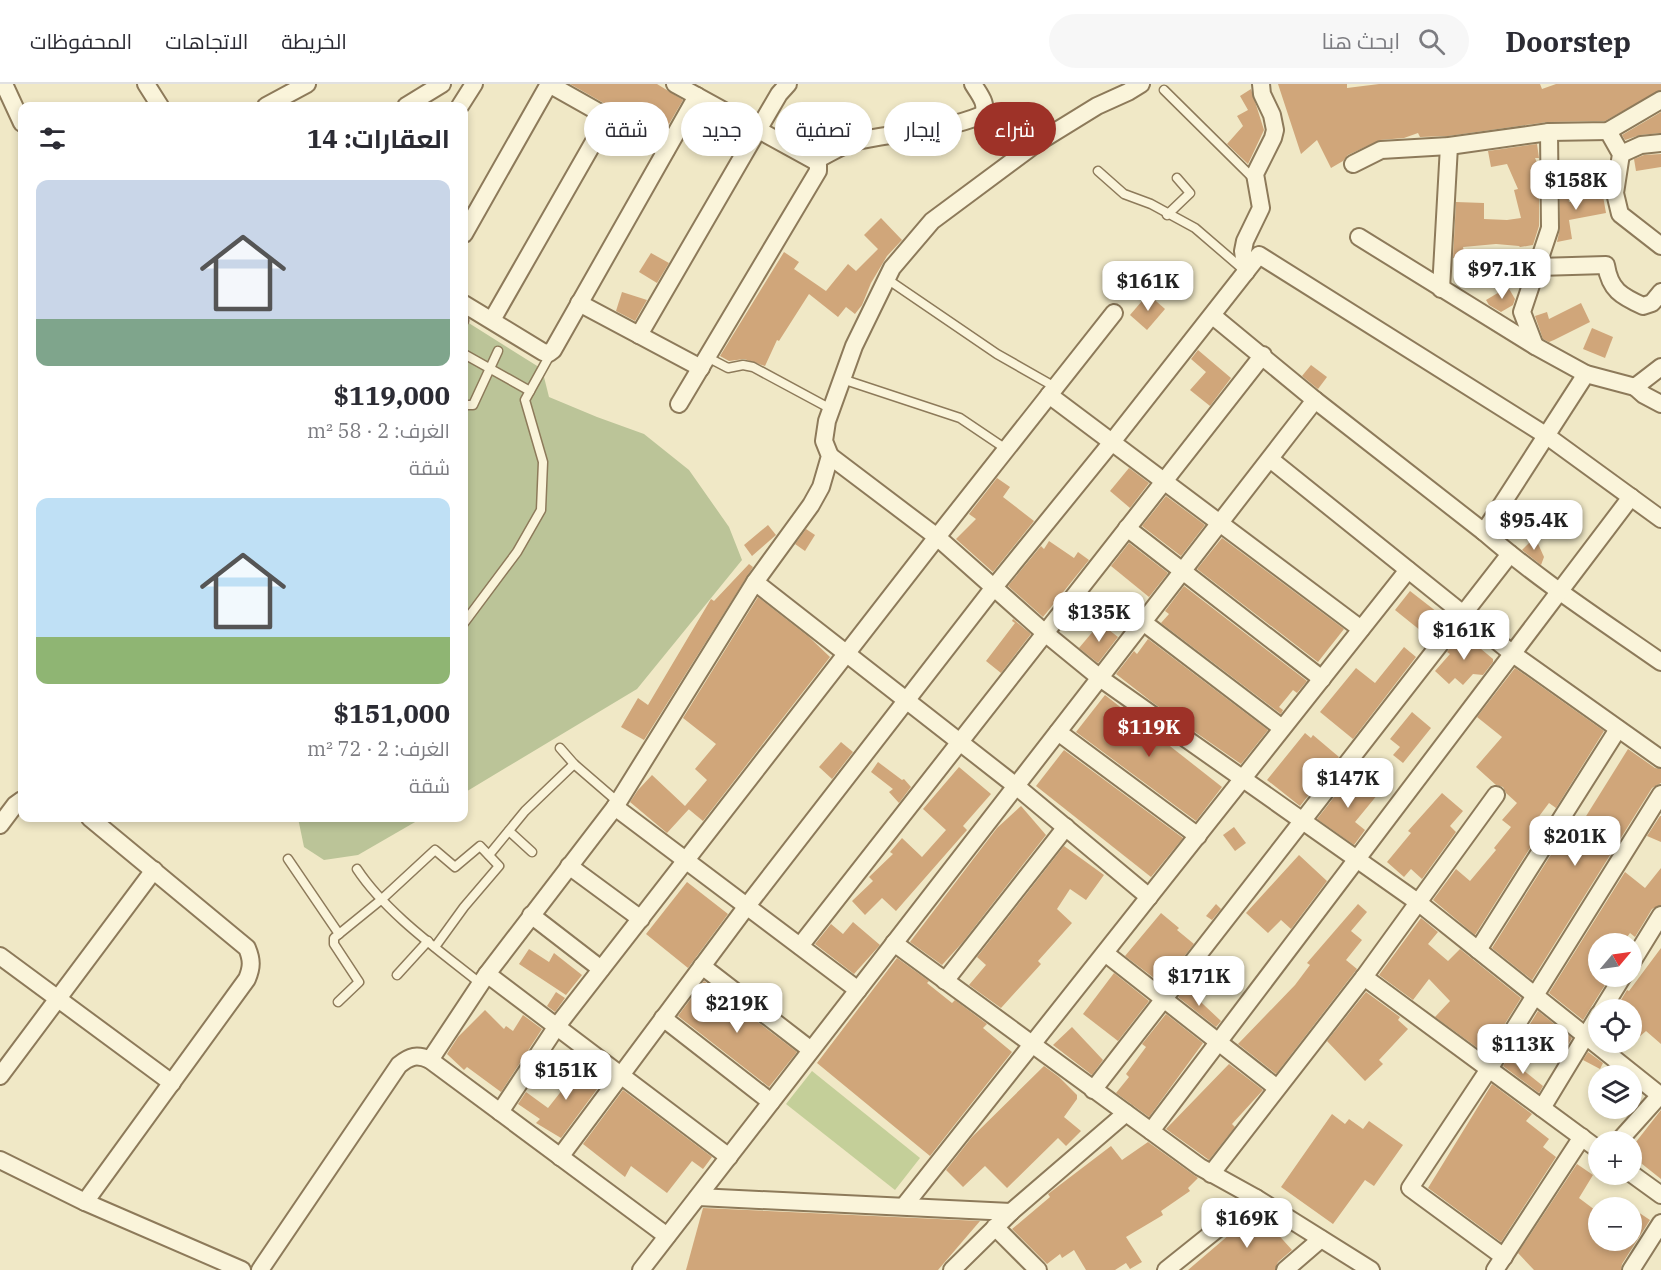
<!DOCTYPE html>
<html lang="ar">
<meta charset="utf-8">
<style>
:root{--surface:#fff;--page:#f7f7f7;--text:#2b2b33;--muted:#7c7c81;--line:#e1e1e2;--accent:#9e3228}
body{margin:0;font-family:"IBM Plex Serif",Cairo,serif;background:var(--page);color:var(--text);direction:rtl;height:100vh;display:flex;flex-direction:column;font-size:22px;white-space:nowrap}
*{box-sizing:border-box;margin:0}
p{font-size:20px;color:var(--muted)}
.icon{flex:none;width:33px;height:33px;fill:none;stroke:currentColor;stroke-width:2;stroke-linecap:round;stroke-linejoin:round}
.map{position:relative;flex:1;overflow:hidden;direction:ltr}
.panel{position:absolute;left:18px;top:18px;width:450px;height:720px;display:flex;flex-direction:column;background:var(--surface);border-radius:12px;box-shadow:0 3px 9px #0003;direction:rtl}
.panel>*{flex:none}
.banner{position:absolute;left:486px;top:18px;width:570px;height:54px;direction:rtl;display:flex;gap:12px}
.needle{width:39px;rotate:61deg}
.tools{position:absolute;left:1588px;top:849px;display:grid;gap:12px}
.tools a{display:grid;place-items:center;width:54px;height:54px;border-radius:50%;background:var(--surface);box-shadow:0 3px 9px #0003;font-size:30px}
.price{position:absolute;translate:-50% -51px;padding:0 14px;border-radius:12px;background:#fff;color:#222;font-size:20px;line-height:39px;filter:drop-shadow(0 2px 3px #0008)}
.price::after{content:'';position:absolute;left:50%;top:36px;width:18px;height:14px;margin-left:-9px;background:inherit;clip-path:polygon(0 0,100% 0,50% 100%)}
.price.on{background:var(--accent);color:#fff}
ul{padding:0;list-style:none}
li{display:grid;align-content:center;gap:12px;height:318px;padding:0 18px}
li span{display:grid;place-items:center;height:186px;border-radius:12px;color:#555}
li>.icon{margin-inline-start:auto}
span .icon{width:108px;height:108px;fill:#fffc;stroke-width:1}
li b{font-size:26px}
h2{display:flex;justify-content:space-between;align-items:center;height:72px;padding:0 18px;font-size:26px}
.chip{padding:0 21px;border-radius:27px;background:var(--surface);box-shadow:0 3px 9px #0003;font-size:21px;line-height:54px}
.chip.on{background:var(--accent);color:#fff}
header{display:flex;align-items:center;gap:36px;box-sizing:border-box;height:84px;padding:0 30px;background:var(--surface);border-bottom:2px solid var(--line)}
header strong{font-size:28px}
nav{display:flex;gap:33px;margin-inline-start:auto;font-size:21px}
.search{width:420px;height:54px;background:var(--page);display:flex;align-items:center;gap:15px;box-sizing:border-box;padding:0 21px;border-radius:33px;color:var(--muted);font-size:22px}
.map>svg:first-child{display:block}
.green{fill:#c4cf99}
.cemetery{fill:#bbc498}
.building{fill:#d0a67a}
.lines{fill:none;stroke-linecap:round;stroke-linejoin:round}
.lane-casing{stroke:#8d7a5a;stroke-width:11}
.street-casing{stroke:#8d7a5a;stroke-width:20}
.lane{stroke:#faf4da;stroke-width:8}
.street{stroke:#faf4da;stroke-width:16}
</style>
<header>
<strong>Doorstep</strong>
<div class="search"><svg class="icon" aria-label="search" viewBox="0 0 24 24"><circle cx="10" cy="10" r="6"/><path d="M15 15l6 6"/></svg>ابحث هنا</div>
<nav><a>الخريطة</a><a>الاتجاهات</a><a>المحفوظات</a></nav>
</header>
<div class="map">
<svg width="1661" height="1186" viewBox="0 0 1661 1186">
<rect width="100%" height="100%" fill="#f0e8c6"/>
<path class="green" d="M812 987 920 1074 895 1106 786 1020Z"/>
<g class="cemetery">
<path d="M464 236 542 285 549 313 597 333 644 350 689 386 729 443 742 476 637 605 464 709Z"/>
<path d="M298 734H422L358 771 324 776 304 763Z"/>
</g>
<g class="building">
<path d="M570 0H657L683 16 662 52Z"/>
<path d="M1278 0H1347V4L1379 0H1540L1542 5 1556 0H1661V6L1605 37 1548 38 1448 52 1420 53 1418 49 1404 54 1380 56 1348 71 1343 77 1331 84 1317 56 1301 70Z"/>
<path d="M1251 5 1264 46 1248 80 1227 60 1243 42 1237 32 1248 26 1240 12Z"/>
<path d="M1661 28V49L1640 51 1625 56 1622 51Z"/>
<path d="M1537 60 1539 74H1535L1539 83V142L1533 161 1520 163 1519 162 1496 160 1463 163 1465 172 1453 174 1456 118 1484 119V135L1507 136 1521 134 1514 106 1518 105 1507 80 1491 83 1488 67Z"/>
<path d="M1661 70V83L1636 87 1634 75 1644 71Z"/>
<path d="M1566 97 1569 118 1603 112 1606 129 1569 136 1572 155 1557 158 1560 144V98Z"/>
<path d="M881 134 902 156 887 172 871 199 862 221 855 230 846 223 838 233 809 210 779 257 777 256 765 282 744 275 729 277 720 272 784 168 799 178 794 185 826 207 848 180 856 187 878 165 864 151Z"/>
<path d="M651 169 669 179 657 199 639 188Z"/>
<path d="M1508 203 1515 215 1513 221 1501 228 1489 221 1486 216Z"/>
<path d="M622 208 647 216 635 237 616 227Z"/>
<path d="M1148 210 1165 225 1147 246 1130 231Z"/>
<path d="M1581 219 1590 238 1554 256 1549 258 1543 255 1535 232 1547 228 1549 235Z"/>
<path d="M1592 244 1613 253 1605 274 1583 265Z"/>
<path d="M1198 266 1231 294 1210 322 1190 306 1206 288 1191 275Z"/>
<path d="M1311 281 1327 293 1318 305 1302 292Z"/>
<path d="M1129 384 1149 399 1130 424 1110 407Z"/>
<path d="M997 394 1010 403 1003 413 1034 437 993 488 956 455 976 435 969 430Z"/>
<path d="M1166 412 1205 441 1181 472 1142 442Z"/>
<path d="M768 441 776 451 752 472 744 461Z"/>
<path d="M806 445 815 451 805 467 795 460Z"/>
<path d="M1535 453 1544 473 1541 481 1522 466Z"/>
<path d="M1222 454 1344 545 1318 578 1197 485Z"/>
<path d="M1049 457 1074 474 1078 468 1089 476 1043 533 1008 502 1041 462 1044 465Z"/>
<path d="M1129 459 1168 489 1149 513 1111 482Z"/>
<path d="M749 480 753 483 644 656 621 643 638 614 648 621 711 515 714 517Z"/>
<path d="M1184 502 1307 597 1297 609 1293 606 1279 623 1283 626 1281 630 1161 539 1169 530 1165 527Z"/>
<path d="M1410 507 1446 535 1431 555 1395 526Z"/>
<path d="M758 513 809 553 830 573 703 737 686 723 689 725 667 749 630 718 638 706 652 691 685 722 707 696 695 685 716 660 683 634Z"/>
<path d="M1013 535 1031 550 1001 589 986 577 1015 539 1012 537Z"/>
<path d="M1100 539 1118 553 1098 579 1079 564Z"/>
<path d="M1462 549 1493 575V578L1483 591 1473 590 1463 601 1455 594 1449 600 1435 587 1450 570 1447 568Z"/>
<path d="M1148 555 1268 646 1241 680 1152 618 1116 590 1134 567 1137 570Z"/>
<path d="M1404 563 1416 573 1353 655 1320 628 1356 584 1375 599Z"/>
<path d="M1515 584 1604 647 1556 724 1549 719 1534 739 1542 745 1475 851 1433 816 1456 785 1470 797 1496 766 1494 764 1511 743 1502 736 1517 719 1506 709 1503 703 1496 701 1476 683 1502 653 1477 633Z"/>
<path d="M1105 611 1222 703 1196 737 1076 648Z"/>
<path d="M1412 628 1431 644 1403 679 1393 671 1400 663 1390 655Z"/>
<path d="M1305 649 1311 654 1313 651 1339 673 1300 722 1267 696Z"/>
<path d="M841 658 853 668 832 695 819 683Z"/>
<path d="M1628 665 1655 684 1661 685V699L1652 704 1532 896 1492 864 1559 758 1563 762 1570 751 1573 753Z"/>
<path d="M1064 666 1183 754 1151 793 1036 702Z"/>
<path d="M878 678 902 696 904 695 911 703 899 719 889 708 893 705 871 688Z"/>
<path d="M959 683 991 710 963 742 967 746 896 827 882 814 865 831 852 817 873 797 869 793 893 770 890 768 902 754 922 773 946 746 923 725Z"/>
<path d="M1353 689 1378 710 1355 738 1365 746 1354 761 1317 735Z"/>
<path d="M1442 709 1463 727 1450 742 1456 748 1422 795 1411 785 1404 793 1387 778 1411 749 1408 747Z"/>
<path d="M1021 722 1046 751 962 859 942 881 910 858 997 744Z"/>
<path d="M1660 732H1661V758L1647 752Z"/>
<path d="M1234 743 1246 759 1235 767 1223 751Z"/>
<path d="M1064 762 1104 791 1086 816 1070 805 1057 825 1072 839 1038 877 1041 880 1001 924 969 901 986 881 977 873Z"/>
<path d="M1299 771 1327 797 1291 845 1281 836 1268 849 1246 829Z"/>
<path d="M1661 784V821L1652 825 1635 853 1630 849 1622 860H1599V892L1610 893 1583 936 1549 909 1625 788 1645 804Z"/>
<path d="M687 798 728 830 688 884 646 850Z"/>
<path d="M1216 820 1221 825 1212 836 1206 832Z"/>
<path d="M1358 820 1367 828 1351 847 1362 856 1346 876 1357 885 1276 990 1238 960 1295 901 1310 881 1307 879Z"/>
<path d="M1161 829 1179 844 1177 846 1194 860 1162 900 1125 872Z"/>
<path d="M1421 834 1438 848 1428 860 1448 877 1460 865 1521 914 1486 970 1435 933 1450 917 1429 895 1413 916 1379 891Z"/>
<path d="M853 838 880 861 854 890 815 860 831 840 843 850Z"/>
<path d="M1661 864V960L1646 947 1622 968 1611 958H1632V930L1637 926H1615L1627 906 1629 907Z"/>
<path d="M529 865 549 878 554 869 582 891 566 911 519 880Z"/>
<path d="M897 874 929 897 927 899 952 919 955 916 987 940 983 944 1012 968 930 1072 817 979Z"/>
<path d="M1114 889 1149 917 1118 957 1083 930Z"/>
<path d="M704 897 797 968 769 1003 678 932Z"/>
<path d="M1186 904 1221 937 1216 943 1178 913Z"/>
<path d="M556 908 565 914 555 928 547 922Z"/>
<path d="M1366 908 1400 933 1398 936 1408 945 1379 976 1383 980 1365 997 1327 957Z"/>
<path d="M485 926 504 945 506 942 513 947 523 931 542 945 501 1008 467 983 464 986 447 970 458 953Z"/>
<path d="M1538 927 1572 954 1566 964 1560 959 1559 962 1530 940Z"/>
<path d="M1166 930 1203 959 1149 1033 1116 1009 1129 993 1126 990 1146 963 1142 960Z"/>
<path d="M1072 943 1103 976 1092 991 1053 961Z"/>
<path d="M1588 968 1603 979 1600 985 1583 976Z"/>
<path d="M1508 974 1543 1002 1539 1009 1503 982Z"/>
<path d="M585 977 606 993 561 1054 536 1039 540 1035 518 1020 526 1008 548 1024Z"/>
<path d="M1229 980 1263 1006 1232 1040 1235 1043 1209 1076 1166 1045Z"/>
<path d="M1044 982 1059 993 1077 1011V1015L1064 1033 1081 1047 1066 1062 1058 1054 1007 1104 985 1082 963 1103 946 1086 972 1053Z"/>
<path d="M1492 1000 1532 1030 1526 1037 1549 1055 1543 1063 1556 1073 1501 1158 1428 1104Z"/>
<path d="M623 1006 712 1073 703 1085 692 1077 667 1109 631 1082 625 1093 583 1060Z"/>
<path d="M1661 1026V1095L1632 1072V1063Z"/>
<path d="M1332 1030 1345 1040 1349 1035 1363 1045 1369 1037 1403 1061 1374 1102 1365 1096 1333 1140 1281 1103Z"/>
<path d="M1148 1058 1198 1094 1188 1104 1190 1107 1161 1127 1163 1131 1126 1153 1142 1178 1130 1185 1126 1179 1115 1186H1086L1074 1166 1062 1174 1060 1170 1047 1180 1012 1145 1050 1113 1048 1110 1111 1062 1122 1076Z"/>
<path d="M1577 1080 1593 1091 1579 1114 1599 1129V1156H1632V1124L1650 1136 1622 1180 1621 1186H1534L1518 1169Z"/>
<path d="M703 1124 980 1137 938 1186H686Z"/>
<path d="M1257 1127 1292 1166 1278 1178 1275 1186H1188Z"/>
</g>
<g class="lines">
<g class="lane-casing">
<g id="lane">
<path d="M1164 6 1255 96"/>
<path d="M1098 87 1124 110 1151 120 1195 144 1245 187"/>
<path d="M1167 131 1190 109 1177 94"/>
<path d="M887 195 997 270 1055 303"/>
<path d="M464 237V236"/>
<path d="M464 270 530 307"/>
<path d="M707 273 728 284 743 281 753 283 831 325"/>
<path d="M842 295 960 334 1006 365"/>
<path d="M464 321H473L498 267"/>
<path d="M464 539 517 468 541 426 543 378 525 316 551 269"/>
<path d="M560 664 574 680 618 718"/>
<path d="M509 747 532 768"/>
<path d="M489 771 525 727 574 680"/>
<path d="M288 775 339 850"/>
<path d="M357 785C386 829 440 867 481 900"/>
<path d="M397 891 428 857"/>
<path d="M338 918 359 898 334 860V854L382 815 435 766 455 783 480 762 499 782 464 823 435 863"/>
</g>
</g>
<g class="street-casing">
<g id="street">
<path d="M4 0 22 39"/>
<path d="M146 0 160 22"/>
<path d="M549 0 666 66"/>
<path d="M675 0 815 77 818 81V87L679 320"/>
<path d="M266 22 307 0"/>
<path d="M406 22 442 0"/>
<path d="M460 22 474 0"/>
<path d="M1608 47 1621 70 1615 109 1620 130 1661 162"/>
<path d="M1621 70 1641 61 1661 59"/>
<path d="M815 77C830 69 845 59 862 56 904 47 940 48 982 31 989 21 979 10 973 0"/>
<path d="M1353 80 1381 66 1449 62 1549 48 1608 47 1661 16"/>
<path d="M464 150 549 0"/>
<path d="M1359 153 1535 262 1586 290 1635 303 1661 283"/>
<path d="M1538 183 1606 181C1610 206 1621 212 1643 222L1652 219 1661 208"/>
<path d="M1246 188 1243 167 1245 157 1261 124 1255 90 1273 54 1275 46 1272 31 1262 10 1261 0"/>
<path d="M1441 205 1449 62"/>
<path d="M579 219 701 284"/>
<path d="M464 220 543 268 549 269 553 266 697 12"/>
<path d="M1213 232 1315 316 1484 448C1539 496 1601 536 1661 578"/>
<path d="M492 236 608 33"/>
<path d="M639 251 758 46 779 10 788 0"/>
<path d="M1535 262 1522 228 1550 144 1549 48"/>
<path d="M1635 303 1644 311 1661 320"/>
<path d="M1049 311 1361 545"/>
<path d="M830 372 937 453 1045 549 1100 594 1419 819 1661 1012"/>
<path d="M1270 375 1513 570 1661 675"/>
<path d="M1127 444 1322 595"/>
<path d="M1484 448 1586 290"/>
<path d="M755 498 1016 702 1149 813"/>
<path d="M1143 538 1282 644"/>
<path d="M1058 648 1198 752"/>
<path d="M615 723 755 498 811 421 821 403 830 372 824 357 827 337 854 262 892 184 932 137 1037 59 1097 22 1128 8 1141 0"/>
<path d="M0 741 15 721 22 716"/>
<path d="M569 782 641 835"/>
<path d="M531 831 601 885"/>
<path d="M894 859 1200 1083 1256 1114 1371 1186"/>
<path d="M800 862 1263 271"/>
<path d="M1478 866 1618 645"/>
<path d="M1105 869 1277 1004"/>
<path d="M0 872 172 999"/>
<path d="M1632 878 1661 831"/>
<path d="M702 882 811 966"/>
<path d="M487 890 729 1073"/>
<path d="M1364 893 1599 1066"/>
<path d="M945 897 1066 743"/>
<path d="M1602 926 1623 892"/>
<path d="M663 934 771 1018"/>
<path d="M430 976 487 890 615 723 858 906"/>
<path d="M0 992 154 786"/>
<path d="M1093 1006 1510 470"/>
<path d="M1542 1024 1599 930"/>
<path d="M500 1028 557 942 937 453 1114 229"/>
<path d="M1151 1047 1631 413"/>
<path d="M1618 1058 1661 1010"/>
<path d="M560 1073 747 822 995 502 1112 358 1259 171 1547 352 1661 435"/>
<path d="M0 1076 85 1118 242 1186"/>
<path d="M1211 1090 1364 893 1496 711"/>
<path d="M1632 1090 1661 1111"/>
<path d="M698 1113 1011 1128"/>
<path d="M85 1118 247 895C252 883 252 876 247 864L90 734"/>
<path d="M904 1122 1408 486"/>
<path d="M995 1143 1038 1186"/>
<path d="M1504 1173 1410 1104 1489 985 1661 710"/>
<path d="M260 1186 399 981C410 972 417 970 430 976L667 1152"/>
<path d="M641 1186 1315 316"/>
<path d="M952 1186 1011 1128 1126 1029"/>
<path d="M1166 1186 1256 1114"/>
<path d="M1285 1186 1321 1155"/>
<path d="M1495 1186 1582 1053"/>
<path d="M1631 1186 1661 1139"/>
</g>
</g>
<use href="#lane" class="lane"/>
<use href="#street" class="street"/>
</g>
</svg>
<div class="tools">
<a><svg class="needle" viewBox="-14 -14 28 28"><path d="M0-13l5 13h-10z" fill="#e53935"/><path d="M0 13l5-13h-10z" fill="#7c7c81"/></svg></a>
<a><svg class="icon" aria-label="locate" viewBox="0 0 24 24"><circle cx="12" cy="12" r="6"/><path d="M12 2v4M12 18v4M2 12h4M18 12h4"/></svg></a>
<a><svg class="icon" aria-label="layers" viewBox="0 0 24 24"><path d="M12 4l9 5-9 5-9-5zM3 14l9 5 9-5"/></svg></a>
<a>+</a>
<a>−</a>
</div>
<b class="price" style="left:1576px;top:127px">$158K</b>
<b class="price" style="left:1502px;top:216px">$97.1K</b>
<b class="price" style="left:1148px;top:228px">$161K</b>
<b class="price" style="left:1534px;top:467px">$95.4K</b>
<b class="price" style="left:1099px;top:559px">$135K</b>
<b class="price" style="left:1464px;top:577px">$161K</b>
<b class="price on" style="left:1149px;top:674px">$119K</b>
<b class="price" style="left:1348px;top:725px">$147K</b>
<b class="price" style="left:1575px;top:783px">$201K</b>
<b class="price" style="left:1199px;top:923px">$171K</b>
<b class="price" style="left:737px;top:950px">$219K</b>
<b class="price" style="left:1523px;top:991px">$113K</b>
<b class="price" style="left:566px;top:1017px">$151K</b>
<b class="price" style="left:1247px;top:1165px">$169K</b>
<div class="banner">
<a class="chip on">شراء</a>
<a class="chip">إيجار</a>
<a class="chip">تصفية</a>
<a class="chip">جديد</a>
<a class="chip">شقة</a>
</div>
<section class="panel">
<h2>العقارات: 14<svg class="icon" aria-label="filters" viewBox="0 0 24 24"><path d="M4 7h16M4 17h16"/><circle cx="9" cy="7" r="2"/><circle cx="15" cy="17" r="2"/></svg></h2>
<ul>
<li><span style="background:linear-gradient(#c9d6e8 75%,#7fa58c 0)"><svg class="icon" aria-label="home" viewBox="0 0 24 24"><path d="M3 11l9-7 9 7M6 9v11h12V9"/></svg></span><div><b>$119,000</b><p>الغرف: 2 · 58 m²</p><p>شقة</p></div></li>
<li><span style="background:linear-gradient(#bfe0f5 75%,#8fb573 0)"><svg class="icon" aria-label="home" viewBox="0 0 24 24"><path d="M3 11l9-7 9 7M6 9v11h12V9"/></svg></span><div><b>$151,000</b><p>الغرف: 2 · 72 m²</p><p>شقة</p></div></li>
</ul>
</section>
</div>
